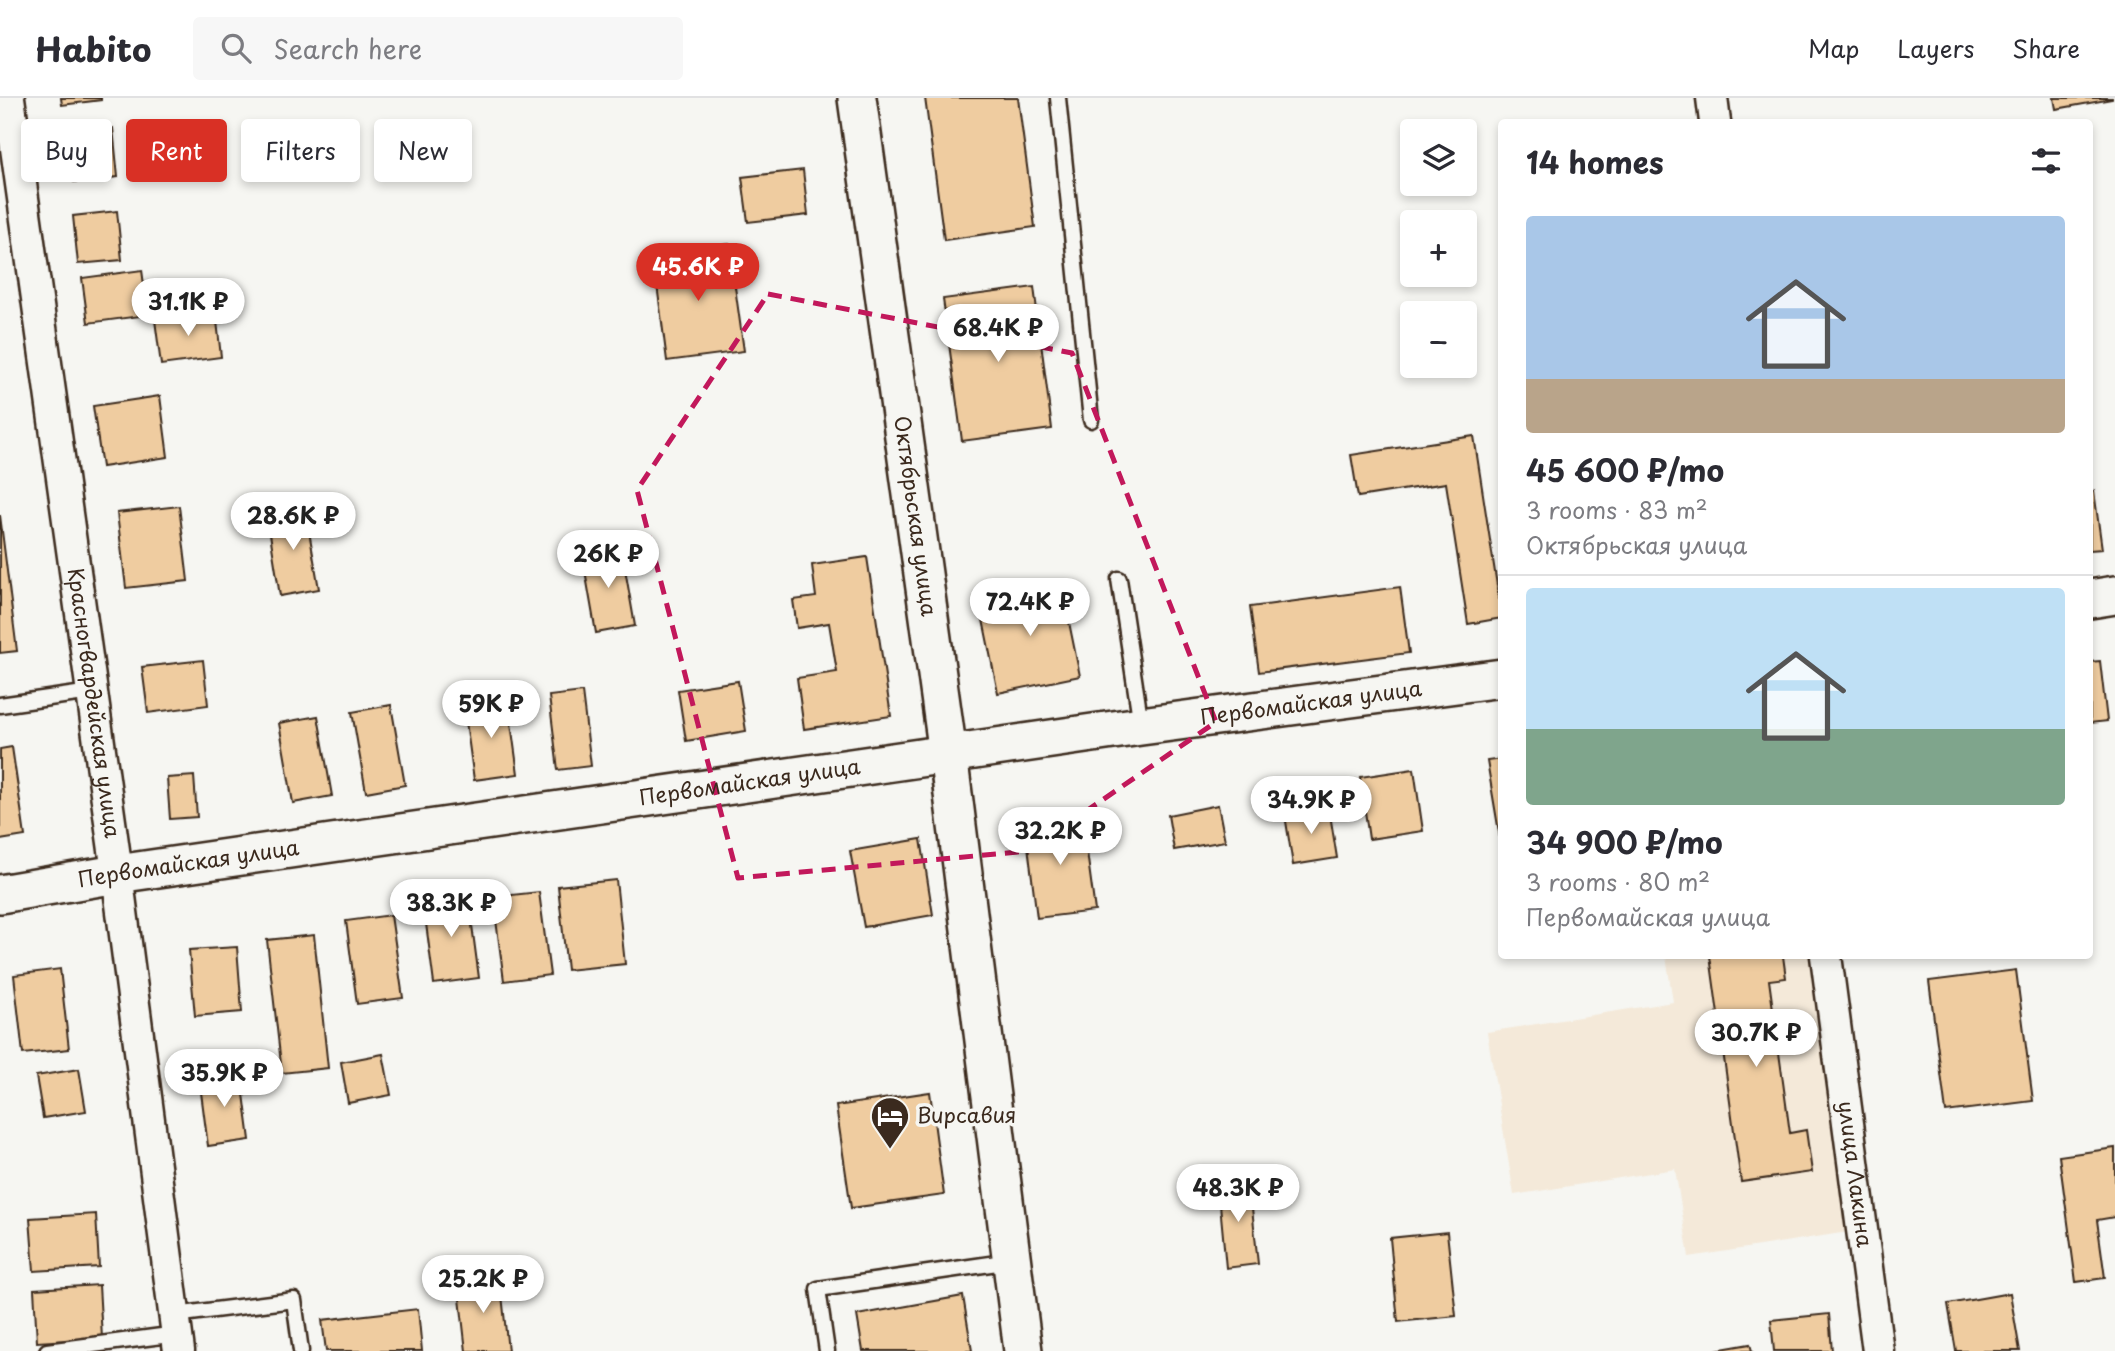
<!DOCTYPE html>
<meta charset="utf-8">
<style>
:root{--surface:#fff;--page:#f7f7f7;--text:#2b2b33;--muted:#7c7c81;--line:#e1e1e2;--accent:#d93025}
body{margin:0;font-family:"Playpen Sans",sans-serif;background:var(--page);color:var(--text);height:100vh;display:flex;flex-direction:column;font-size:26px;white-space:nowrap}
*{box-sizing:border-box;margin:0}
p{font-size:23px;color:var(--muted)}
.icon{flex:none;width:38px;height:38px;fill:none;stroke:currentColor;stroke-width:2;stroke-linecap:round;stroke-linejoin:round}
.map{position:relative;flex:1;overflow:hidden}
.sheet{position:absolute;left:1498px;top:21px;width:595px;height:840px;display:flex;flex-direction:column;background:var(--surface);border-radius:7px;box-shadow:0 4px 10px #0003}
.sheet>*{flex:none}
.top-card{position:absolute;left:21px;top:21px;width:665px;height:63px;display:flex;gap:14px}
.controls{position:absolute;left:1400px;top:21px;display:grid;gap:14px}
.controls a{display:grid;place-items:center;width:77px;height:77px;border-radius:7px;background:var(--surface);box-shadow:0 4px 10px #0003;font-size:35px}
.price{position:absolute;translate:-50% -60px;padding:0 16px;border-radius:24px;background:#fff;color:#222;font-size:23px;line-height:46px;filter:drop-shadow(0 2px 4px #0008)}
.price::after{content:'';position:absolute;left:50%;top:42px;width:21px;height:16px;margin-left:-10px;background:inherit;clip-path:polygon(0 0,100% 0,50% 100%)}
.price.selected{background:var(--accent);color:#fff}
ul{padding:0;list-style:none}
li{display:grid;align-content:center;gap:14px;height:371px;padding:0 28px}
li+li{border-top:2px solid var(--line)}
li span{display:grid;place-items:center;height:217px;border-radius:7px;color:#555}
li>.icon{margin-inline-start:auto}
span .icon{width:126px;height:126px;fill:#fffc;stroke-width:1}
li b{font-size:30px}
h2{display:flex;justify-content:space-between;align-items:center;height:84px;padding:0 28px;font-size:30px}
.tag{padding:0 24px;border-radius:7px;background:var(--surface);box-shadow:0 4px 10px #0003;font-size:24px;line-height:63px}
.tag.selected{background:var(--accent);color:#fff}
header{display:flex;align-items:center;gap:42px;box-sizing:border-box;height:98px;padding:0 35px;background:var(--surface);border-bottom:2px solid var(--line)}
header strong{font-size:33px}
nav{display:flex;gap:38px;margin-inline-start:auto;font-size:24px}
.search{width:490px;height:63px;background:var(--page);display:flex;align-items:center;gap:18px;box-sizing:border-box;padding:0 24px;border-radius:7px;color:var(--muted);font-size:26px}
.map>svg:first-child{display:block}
.built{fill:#f4e9d9}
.building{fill:#efcca0;stroke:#3b2a1e;stroke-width:2}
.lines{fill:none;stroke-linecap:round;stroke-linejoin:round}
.service-casing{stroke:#3b2a1e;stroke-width:19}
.minor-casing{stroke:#3b2a1e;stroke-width:35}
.tertiary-casing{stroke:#3b2a1e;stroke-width:42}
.service{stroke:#f6f6f2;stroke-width:14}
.minor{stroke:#f6f6f2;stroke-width:30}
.tertiary{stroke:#f6f6f2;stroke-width:37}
.marked{fill:none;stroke:#c2185b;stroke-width:5;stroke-dasharray:14 9;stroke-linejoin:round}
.labels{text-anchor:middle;stroke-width:7;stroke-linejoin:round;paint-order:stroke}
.street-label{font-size:21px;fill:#3b2a1e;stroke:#f6f6f2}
.poi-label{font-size:21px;fill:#3b2a1e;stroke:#f6f6f2;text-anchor:start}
</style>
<header>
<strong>Habito</strong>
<div class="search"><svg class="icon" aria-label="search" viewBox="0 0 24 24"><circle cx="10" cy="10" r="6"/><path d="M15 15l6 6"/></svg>Search here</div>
<nav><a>Map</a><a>Layers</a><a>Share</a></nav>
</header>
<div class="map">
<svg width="2115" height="1253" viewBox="0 0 2115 1253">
<rect width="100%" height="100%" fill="#f6f6f2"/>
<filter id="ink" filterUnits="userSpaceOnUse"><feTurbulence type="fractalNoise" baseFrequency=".0143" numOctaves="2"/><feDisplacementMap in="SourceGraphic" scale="14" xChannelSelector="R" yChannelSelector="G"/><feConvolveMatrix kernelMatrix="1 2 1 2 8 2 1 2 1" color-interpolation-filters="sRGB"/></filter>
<g filter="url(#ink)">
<path class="built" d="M1666 858H1810L1854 1133 1689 1159 1675 1071 1514 1097 1487 934 1673 904Z"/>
<g class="building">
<path d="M61 0H101V2L62 7Z"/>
<path d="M925 0H1018L1035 129 944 142Z"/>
<path d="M2054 0H2112V1L2056 11Z"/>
<path d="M113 30 118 79 74 84 68 35Z"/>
<path d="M803 72 808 117 748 124 742 79Z"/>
<path d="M117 113 122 162 78 166 73 118Z"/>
<path d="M729 146 744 253 667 263 653 156Z"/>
<path d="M142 172 148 217 88 225 82 180Z"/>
<path d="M1034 189 1052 331 962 343 943 201Z"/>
<path d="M216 214 221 259 161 267 155 222Z"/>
<path d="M160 298 168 359 102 369 93 308Z"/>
<path d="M1474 338 1502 520 1468 526 1446 385 1358 399 1351 357Z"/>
<path d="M2094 393 2102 451 2090 452V394Z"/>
<path d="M179 408 188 483 126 490 117 415Z"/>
<path d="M305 410 319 491 280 498 267 417Z"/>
<path d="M0 417 17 553 0 555Z"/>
<path d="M621 448 635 528 596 535 582 455Z"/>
<path d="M867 459 891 618 804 631 797 580 837 574 829 525 797 530 793 502 816 499 812 467Z"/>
<path d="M1061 485 1080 578 998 595 979 502Z"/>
<path d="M1400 489 1409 555 1259 574 1250 509Z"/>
<path d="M203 562 208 607 148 615 142 569Z"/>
<path d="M2100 563 2107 623 2090 625V564Z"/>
<path d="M738 583 746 633 686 643 678 592Z"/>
<path d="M582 594 591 668 558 672 549 598Z"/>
<path d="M508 603 518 676 474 682 464 609Z"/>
<path d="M391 607 405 687 366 694 352 614Z"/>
<path d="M318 618 332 698 293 705 279 625Z"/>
<path d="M12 649 25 738 0 742V651Z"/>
<path d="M1502 661V752L1487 663Z"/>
<path d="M1414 671 1423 733 1369 741 1360 679Z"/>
<path d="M194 678 197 719 170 721 167 680Z"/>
<path d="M1218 707 1225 743 1174 752 1168 717Z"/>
<path d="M1329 710 1337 760 1293 767 1285 717Z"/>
<path d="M1082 717 1095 813 1037 820 1025 724Z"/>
<path d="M921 741 933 817 864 829 850 753Z"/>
<path d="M616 782 625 866 567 872 558 788Z"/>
<path d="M539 794 550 877 504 883 493 799Z"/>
<path d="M468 797 479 880 434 886 423 803Z"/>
<path d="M391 817 403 900 357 906 346 823Z"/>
<path d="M314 837 328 970 282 975 267 842Z"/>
<path d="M237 849 242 914 195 918 189 852Z"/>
<path d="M1710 858H1783L1786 880 1769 882 1790 1035 1806 1032 1812 1074 1741 1084Z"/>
<path d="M60 871 69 951 23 956 14 877Z"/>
<path d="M2016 872 2033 1003 1946 1014 1929 883Z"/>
<path d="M383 956 391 997 348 1005 341 964Z"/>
<path d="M79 971 86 1013 43 1020 36 978Z"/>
<path d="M241 973 250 1042 208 1048 199 979Z"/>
<path d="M930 994 944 1097 851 1110 836 1008Z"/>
<path d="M2115 1050V1119L2097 1122 2105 1180 2076 1184 2059 1058Z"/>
<path d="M1249 1082 1258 1166 1226 1170 1218 1085Z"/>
<path d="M96 1116 99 1169 34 1173 30 1120Z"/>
<path d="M1447 1134 1456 1218 1398 1224 1390 1140Z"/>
<path d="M500 1178 508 1253H466L458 1183Z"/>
<path d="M99 1187 102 1240 37 1244 34 1191Z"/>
<path d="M2010 1195 2020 1253H1956L1948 1206Z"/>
<path d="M963 1198 972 1253H863L857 1217Z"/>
<path d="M418 1211 422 1253H326L322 1222Z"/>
<path d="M1829 1216 1832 1253H1774L1771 1222Z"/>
<path d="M1750 1246 1752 1253H1715V1252Z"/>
</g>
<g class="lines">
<g class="service-casing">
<g id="service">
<path d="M1058 0 1091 322"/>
<path d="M1119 481 1141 627"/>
<path d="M0 607 91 594"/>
<path d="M175 1217 294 1202 301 1253"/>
<path d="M47 1253 177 1236"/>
<path d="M827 1253 818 1191 1011 1163"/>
</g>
</g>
<g class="minor-casing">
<g id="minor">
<path id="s1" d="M9 0 114 752 179 1253"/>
<path d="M1712 0 1715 24"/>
<path id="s2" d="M1826 858 1878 1253"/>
</g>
</g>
<g class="tertiary-casing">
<g id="tertiary">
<path id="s3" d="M857 0 948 656 1023 1253"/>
<path d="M2090 501 2115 497"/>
<path id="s4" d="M0 796 117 776 1141 628 1502 580"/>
</g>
</g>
<use href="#service" class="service"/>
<use href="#minor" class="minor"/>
<use href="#tertiary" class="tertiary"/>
</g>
</g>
<path class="marked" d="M768 196 1072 255 1216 624 1028 753 738 780 637 392Z"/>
<defs>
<g id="hotel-pin" transform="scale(2.0125)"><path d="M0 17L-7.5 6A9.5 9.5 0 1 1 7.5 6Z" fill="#3b2a1e" stroke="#f6f6f2"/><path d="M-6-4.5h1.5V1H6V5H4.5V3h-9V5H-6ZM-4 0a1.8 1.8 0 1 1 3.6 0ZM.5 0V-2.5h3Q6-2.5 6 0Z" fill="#fff"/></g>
</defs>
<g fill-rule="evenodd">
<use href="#hotel-pin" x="890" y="1018"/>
</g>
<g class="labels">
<g class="street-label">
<text dy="7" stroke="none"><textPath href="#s3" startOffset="422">Октябрьская улица</textPath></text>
<text dy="7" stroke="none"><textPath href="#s1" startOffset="611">Красногвардейская улица</textPath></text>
<text dy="7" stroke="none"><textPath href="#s4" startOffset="1325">Первомайская улица</textPath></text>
<text dy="7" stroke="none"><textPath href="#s4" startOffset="758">Первомайская улица</textPath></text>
<text dy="7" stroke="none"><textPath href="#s4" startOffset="191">Первомайская улица</textPath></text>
<text dy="7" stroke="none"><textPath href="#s2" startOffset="220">улица Лакина</textPath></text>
</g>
<g class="poi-label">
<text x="917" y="1025">Вирсавия</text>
</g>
</g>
</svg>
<div class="controls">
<a><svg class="icon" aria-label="layers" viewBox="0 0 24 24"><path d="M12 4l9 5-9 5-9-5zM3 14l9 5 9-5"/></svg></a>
<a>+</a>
<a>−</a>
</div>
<b class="price selected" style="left:698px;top:205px">45.6K ₽</b>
<b class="price" style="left:188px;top:240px">31.1K ₽</b>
<b class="price" style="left:998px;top:266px">68.4K ₽</b>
<b class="price" style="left:293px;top:454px">28.6K ₽</b>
<b class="price" style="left:608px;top:492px">26K ₽</b>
<b class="price" style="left:1030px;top:540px">72.4K ₽</b>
<b class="price" style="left:491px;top:642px">59K ₽</b>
<b class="price" style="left:1311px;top:738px">34.9K ₽</b>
<b class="price" style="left:1060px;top:769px">32.2K ₽</b>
<b class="price" style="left:451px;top:841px">38.3K ₽</b>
<b class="price" style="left:1756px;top:971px">30.7K ₽</b>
<b class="price" style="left:224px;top:1011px">35.9K ₽</b>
<b class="price" style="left:1238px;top:1126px">48.3K ₽</b>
<b class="price" style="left:483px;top:1217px">25.2K ₽</b>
<div class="top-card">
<a class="tag">Buy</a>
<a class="tag selected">Rent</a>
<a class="tag">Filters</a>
<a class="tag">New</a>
</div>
<section class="sheet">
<h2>14 homes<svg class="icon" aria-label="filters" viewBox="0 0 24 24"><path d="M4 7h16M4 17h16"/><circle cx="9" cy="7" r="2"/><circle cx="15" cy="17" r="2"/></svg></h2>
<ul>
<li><span style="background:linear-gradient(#a9c7e8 75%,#b9a48a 0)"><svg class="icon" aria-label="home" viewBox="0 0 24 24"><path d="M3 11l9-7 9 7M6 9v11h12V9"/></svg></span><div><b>45 600 ₽/mo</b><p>3 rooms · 83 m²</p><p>Октябрьская улица</p></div></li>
<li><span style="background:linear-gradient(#bfe0f5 65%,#7fa58c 0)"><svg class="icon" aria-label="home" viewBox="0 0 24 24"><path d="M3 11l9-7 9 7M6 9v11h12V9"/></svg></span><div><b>34 900 ₽/mo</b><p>3 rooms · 80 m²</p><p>Первомайская улица</p></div></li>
</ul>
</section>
</div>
